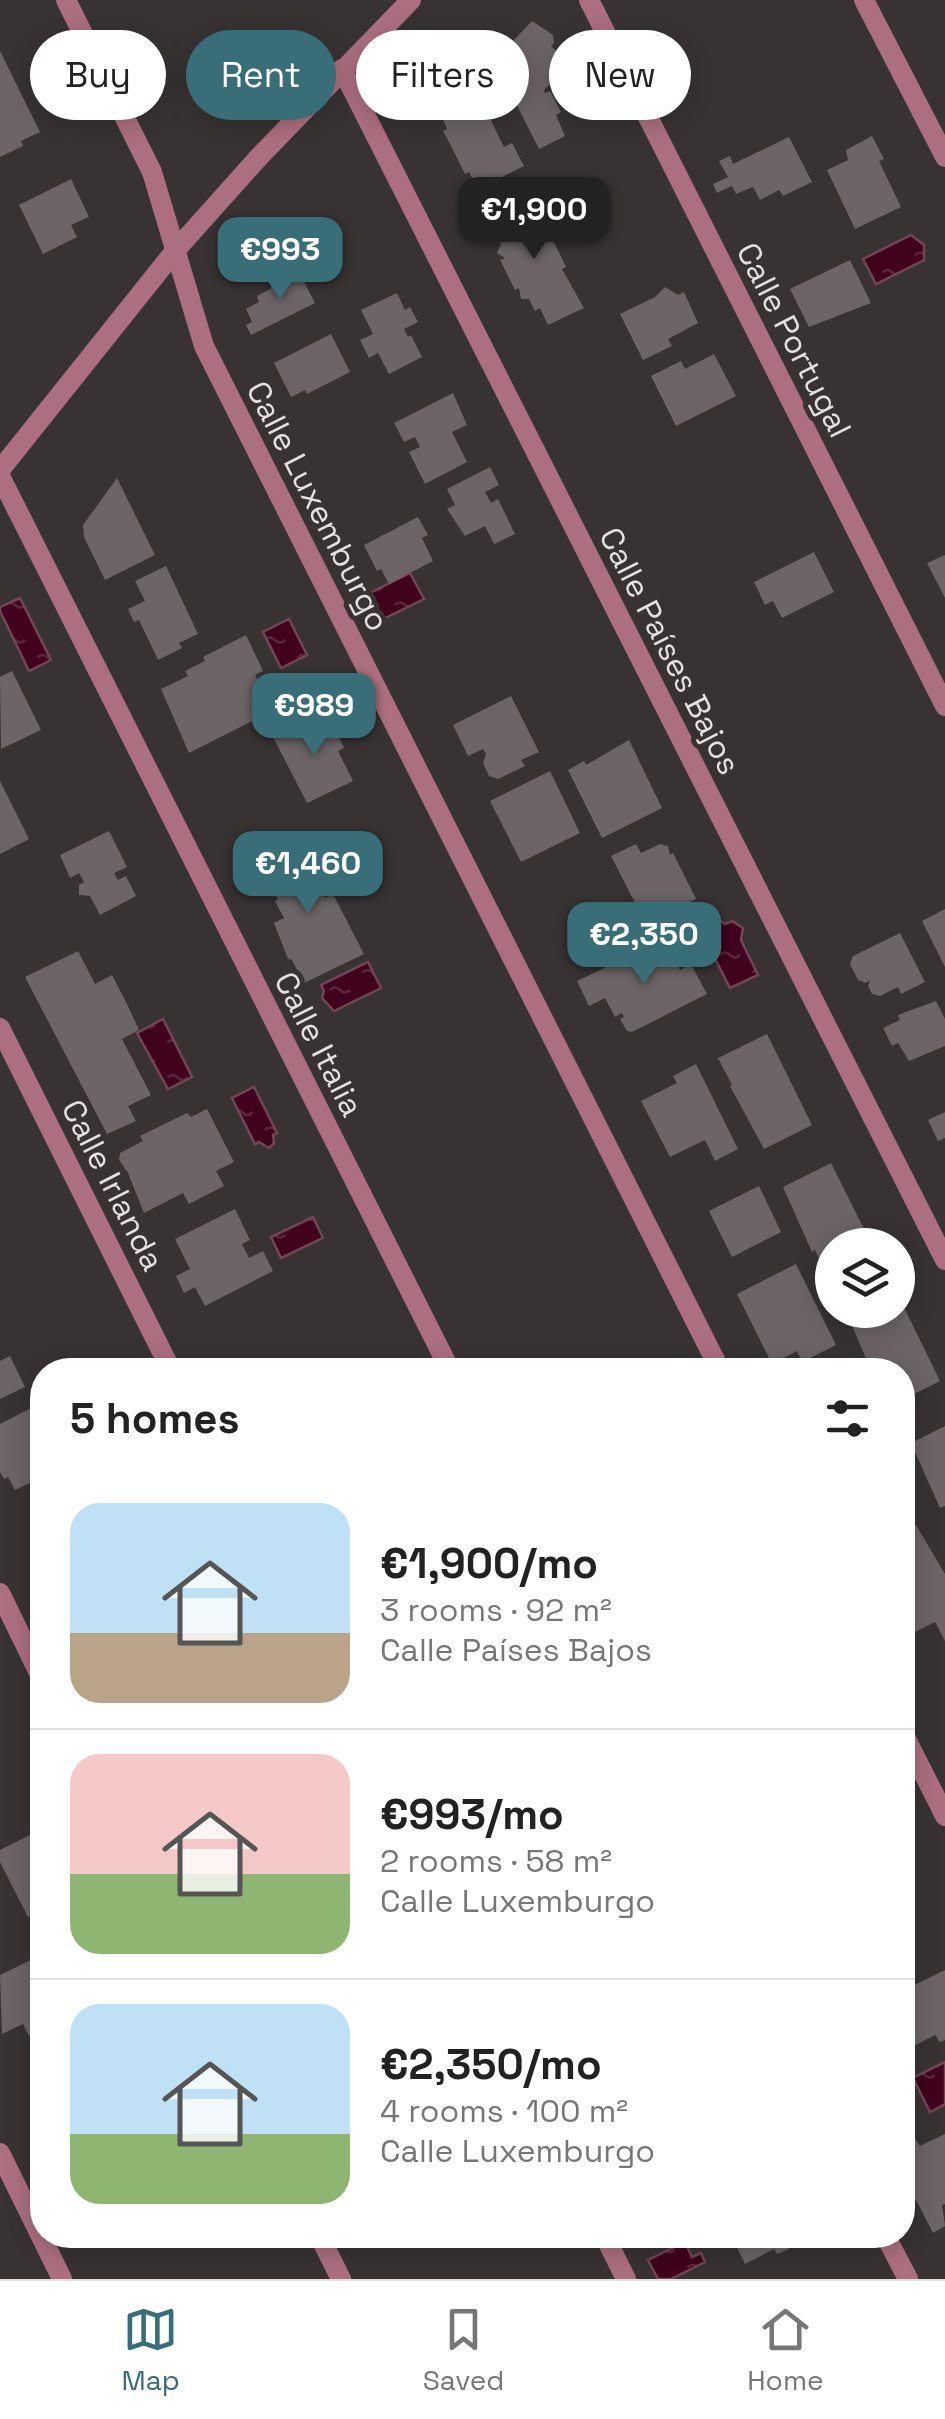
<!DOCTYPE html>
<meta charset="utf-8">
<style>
:root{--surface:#fff;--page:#f2f2f2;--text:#222;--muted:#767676;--line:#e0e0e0;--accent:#396d77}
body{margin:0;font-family:"Space Grotesk",sans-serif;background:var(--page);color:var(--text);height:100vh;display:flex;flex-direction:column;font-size:38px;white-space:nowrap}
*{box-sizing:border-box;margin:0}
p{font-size:32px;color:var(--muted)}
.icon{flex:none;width:55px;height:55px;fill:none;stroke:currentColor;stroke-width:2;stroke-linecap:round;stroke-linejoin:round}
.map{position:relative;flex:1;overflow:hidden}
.details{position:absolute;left:30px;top:1358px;width:885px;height:890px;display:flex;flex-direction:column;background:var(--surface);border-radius:40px;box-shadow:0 5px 25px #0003}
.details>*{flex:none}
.top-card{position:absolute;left:30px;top:30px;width:885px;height:90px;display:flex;gap:20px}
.controls{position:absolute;left:815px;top:1228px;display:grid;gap:20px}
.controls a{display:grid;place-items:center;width:100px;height:100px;border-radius:50%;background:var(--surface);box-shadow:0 5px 25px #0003;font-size:50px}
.price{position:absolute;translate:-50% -85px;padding:0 22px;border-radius:20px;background:var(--accent);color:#fff;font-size:32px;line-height:65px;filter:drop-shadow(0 2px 5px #0008)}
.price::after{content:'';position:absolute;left:50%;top:60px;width:30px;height:22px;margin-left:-15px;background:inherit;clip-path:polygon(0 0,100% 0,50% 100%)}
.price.on{background:#222;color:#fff}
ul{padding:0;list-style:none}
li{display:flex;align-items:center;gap:30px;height:250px;padding:0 40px}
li+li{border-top:2px solid var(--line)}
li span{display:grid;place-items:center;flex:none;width:280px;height:200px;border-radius:30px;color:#555}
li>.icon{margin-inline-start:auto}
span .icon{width:120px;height:120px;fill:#fffc;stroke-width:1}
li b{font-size:42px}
h2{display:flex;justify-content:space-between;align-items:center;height:120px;padding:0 40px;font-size:42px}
.tag{padding:0 35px;border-radius:45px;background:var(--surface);box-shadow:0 5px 25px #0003;font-size:35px;line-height:90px}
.tag.on{background:var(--accent);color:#fff}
.menu{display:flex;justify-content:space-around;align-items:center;height:140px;border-top:2px solid var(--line);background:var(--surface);font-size:28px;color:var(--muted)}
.menu a{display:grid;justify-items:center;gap:5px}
.menu .on{color:var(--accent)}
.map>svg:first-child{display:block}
.water{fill:url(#water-ripples);stroke:#724557;stroke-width:2.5}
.building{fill:#6c6466}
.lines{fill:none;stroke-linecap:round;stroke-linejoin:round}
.minor{stroke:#ac6f7f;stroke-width:20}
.labels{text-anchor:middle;stroke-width:10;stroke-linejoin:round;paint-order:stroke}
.street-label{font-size:32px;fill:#e5e0e1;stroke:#383233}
</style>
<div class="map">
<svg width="945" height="2279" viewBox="0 0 945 2279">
<defs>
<pattern id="water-ripples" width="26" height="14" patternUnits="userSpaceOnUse" patternTransform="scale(2.5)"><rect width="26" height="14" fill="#40021c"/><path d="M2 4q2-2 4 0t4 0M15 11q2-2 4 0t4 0" fill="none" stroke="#5b273d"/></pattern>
</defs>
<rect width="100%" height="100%" fill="#383233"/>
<g class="water">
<path d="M911 235 924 245V260L876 284 863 259Z"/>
<path d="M410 573 424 599 377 622 364 596Z"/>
<path d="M20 598 51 660 29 671 0 611V607Z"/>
<path d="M289 619 307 655 281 668 263 632Z"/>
<path d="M718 919 725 924 732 921 743 928 741 940 758 975 730 988 703 935 708 933 709 924Z"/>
<path d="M368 962 381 988 334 1011 322 998 324 991 321 985Z"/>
<path d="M163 1019 192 1077 168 1089 137 1033Z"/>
<path d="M254 1087 277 1133 273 1135 274 1143 269 1148 259 1142 255 1144 232 1098Z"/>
<path d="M313 1217 323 1238 281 1258 271 1237Z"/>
<path d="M945 2062V2104L930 2112 913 2078Z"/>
<path d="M685 2242 692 2257 701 2253 705 2262 671 2279H658L648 2260Z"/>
</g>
<g class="building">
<path d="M532 21 553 35 554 43 551 46 570 64 544 90 545 93 550 91 561 112 556 115 565 136 539 149 508 88 499 92 494 81 502 77 496 59Z"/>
<path d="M0 51 40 132 21 141 23 146 0 157Z"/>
<path d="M485 88 496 112 489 116 496 131 504 147 512 143 524 166 478 189 469 172 465 174 448 140 443 131 447 129 439 111Z"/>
<path d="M872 136 884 159 879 161 901 207 855 229 827 170 848 160 846 150Z"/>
<path d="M789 137 812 182 783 196 779 190 760 200 753 187 736 194 732 186 717 193 713 184 728 177 719 161 730 156 733 164Z"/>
<path d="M71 179 89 217 71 225 77 237 43 254 19 205Z"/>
<path d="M528 195 545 236 550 234 566 267 562 269 584 308 548 325 540 308 535 311 529 299H521L519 288 515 290 500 260 505 258 497 253 501 244 495 232 501 230 492 213Z"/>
<path d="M850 260 871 303 809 327 790 289Z"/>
<path d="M288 269 300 274 315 303 251 335 246 325 252 322 246 309 259 302 257 296 270 289Z"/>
<path d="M665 287 678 295 684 292 698 323 668 339 672 346 643 360 620 314 655 297Z"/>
<path d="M397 293 405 310 410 307 418 322 404 329 408 337 411 335 422 357 389 374 378 353 369 358 360 340 373 334 361 310Z"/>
<path d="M331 334 350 372 307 394 305 390 291 397 274 363Z"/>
<path d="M714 354 736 396 676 426 651 376 681 361 685 369Z"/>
<path d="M453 393 467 425 452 432 467 462 425 484 409 452 420 447 415 437 404 442 394 423Z"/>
<path d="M490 467 499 485 485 492 491 503 498 499 515 534 494 544 485 526 465 536 447 509 455 505 447 489Z"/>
<path d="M117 478 155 555 105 580 84 537 83 525Z"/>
<path d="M418 517 428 535 422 538 433 561 389 584 381 569 377 571 364 545Z"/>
<path d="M814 552 834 592 782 618 773 601 765 605 754 582Z"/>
<path d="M945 555V598L927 563Z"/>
<path d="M166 566 198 634 179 643 182 648 158 660 139 620 134 622 128 609 145 601 135 581Z"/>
<path d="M246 635 263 671 255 675 274 710 189 753 161 689 188 676 185 671 205 661 203 657Z"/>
<path d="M12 671 41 730 1 749 0 677Z"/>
<path d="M511 696 539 752 521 760 525 766 498 779 489 776 483 763 486 754 483 749 468 756 453 725Z"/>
<path d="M318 714 325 728 333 724 344 748 338 751 353 781 307 803 273 737Z"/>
<path d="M629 740 662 808 602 838 568 770 584 761 586 765Z"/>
<path d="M550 771 580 833 521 862 490 801Z"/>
<path d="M0 781 29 839 0 854Z"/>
<path d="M109 831 127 867 114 873 118 880 126 876 136 896 100 915 90 896 79 895V885L84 882 79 873 70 878 60 855Z"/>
<path d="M297 842 308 864 312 862 317 872 314 874 325 898 333 894 364 954 304 983 292 960 288 959 274 923 284 918 275 901 278 900 270 885 268 886 261 879 256 863Z"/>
<path d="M636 844 641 853 660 844 668 846 670 855 673 853 696 899 645 922 611 856Z"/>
<path d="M945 909V967L922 921Z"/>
<path d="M900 933 925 982 901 994 898 987 880 996 872 994 868 986 870 980 866 983 858 980 850 964 853 956Z"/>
<path d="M657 943 667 946 680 970 691 964 707 994 632 1032 627 1031 620 1019 624 1017 622 1013 615 1017 605 998 589 1006 577 981Z"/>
<path d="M78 951 95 984 112 975 127 1004 139 1030 122 1039 151 1095 128 1106 136 1121 107 1134 25 977Z"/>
<path d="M936 1001 945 1019V1046L909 1061 898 1043 892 1046 883 1028 900 1020 898 1015Z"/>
<path d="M767 1034 812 1125 764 1149 730 1086 732 1085 718 1058Z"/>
<path d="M696 1064 738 1149 715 1161 705 1140 670 1157 641 1101 677 1083 673 1076Z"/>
<path d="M207 1109 234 1162 216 1171 224 1186 189 1204 183 1193 144 1213 128 1173 119 1160 120 1153 143 1141 140 1136 187 1113 191 1117Z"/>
<path d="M945 1112V1138L938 1141 928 1120Z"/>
<path d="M831 1163 872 1245H832V1277L829 1279 815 1250 812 1252 783 1187Z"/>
<path d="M759 1186 781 1232 732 1257 709 1211Z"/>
<path d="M235 1209 250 1240 242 1244 249 1258 263 1251 273 1271 205 1306 195 1287 184 1293 176 1276 190 1269 175 1239Z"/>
<path d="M796 1264 836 1345 802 1362 797 1351 772 1364 737 1294Z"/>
<path d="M898 1295 940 1381 902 1400V1370H871L847 1314 855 1310H898Z"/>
<path d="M10 1356 25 1387 0 1399V1361Z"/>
<path d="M42 1406V1477L15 1490 8 1477 4 1479 0 1472V1424L33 1407 35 1410Z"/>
<path d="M945 1426V1506L940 1508 911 1443Z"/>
<path d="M916 1525 945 1574V1641L935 1622 915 1632 902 1607V1532Z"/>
<path d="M34 1833 35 1836 42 1833V1910L28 1917 0 1862V1850Z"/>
<path d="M33 1959 42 1979V2029L29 2036 23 2024 2 2034 0 1975Z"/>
<path d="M945 1970V2040L940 2042 935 2035 902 2052V2011L910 2007 902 1991Z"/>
<path d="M902 2120 920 2146 945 2134V2204L942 2205 945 2226 933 2233 916 2200 902 2207V2194L911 2188 902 2168Z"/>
<path d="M731 2235H781L789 2249 777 2254 774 2249 745 2264Z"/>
</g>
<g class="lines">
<g class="minor">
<path d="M66 0 152 172 204 346 720 1370"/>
<path d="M589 0 945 706"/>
<path d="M864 0 945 157"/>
<path d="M342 69 945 1260"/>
<path d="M0 470 174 252 259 157 411 0"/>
<path d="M0 476 450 1370"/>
<path d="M0 1028 171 1370"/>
<path d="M0 1593 42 1679"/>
<path d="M902 1731 945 1816"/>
<path d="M0 2153 62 2279"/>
<path d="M319 2235 341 2279"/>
<path d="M604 2235 626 2279"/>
<path d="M885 2235 908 2279"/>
</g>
</g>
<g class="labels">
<g class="street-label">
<text transform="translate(794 340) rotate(63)" y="11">Calle Portugal</text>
<text transform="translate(318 506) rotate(63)" y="11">Calle Luxemburgo</text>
<text transform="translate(670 651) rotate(63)" y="11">Calle Países Bajos</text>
<text transform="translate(319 1044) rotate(63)" y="11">Calle Italia</text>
<text transform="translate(113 1185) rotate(63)" y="11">Calle Irlanda</text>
</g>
</g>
</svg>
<div class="controls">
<a><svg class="icon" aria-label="layers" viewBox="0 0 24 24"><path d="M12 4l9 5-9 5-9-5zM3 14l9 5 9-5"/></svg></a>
</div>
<b class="price on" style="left:534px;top:262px">€1,900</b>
<b class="price" style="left:280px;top:302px">€993</b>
<b class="price" style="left:314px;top:758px">€989</b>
<b class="price" style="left:308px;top:916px">€1,460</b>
<b class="price" style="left:644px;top:987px">€2,350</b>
<div class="top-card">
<a class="tag">Buy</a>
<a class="tag on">Rent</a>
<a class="tag">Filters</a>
<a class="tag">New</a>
</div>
<section class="details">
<h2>5 homes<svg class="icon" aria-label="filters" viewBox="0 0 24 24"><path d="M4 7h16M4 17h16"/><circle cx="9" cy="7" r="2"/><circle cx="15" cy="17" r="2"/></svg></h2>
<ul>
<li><span style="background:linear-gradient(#bfe0f5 65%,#b9a48a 0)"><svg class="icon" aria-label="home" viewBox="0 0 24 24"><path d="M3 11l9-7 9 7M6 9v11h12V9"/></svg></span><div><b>€1,900/mo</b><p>3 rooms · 92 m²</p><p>Calle Países Bajos</p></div></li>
<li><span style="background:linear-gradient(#f6c9c9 60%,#8fb573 0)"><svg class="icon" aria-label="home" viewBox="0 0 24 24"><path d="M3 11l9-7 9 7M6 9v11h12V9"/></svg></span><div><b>€993/mo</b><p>2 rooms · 58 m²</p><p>Calle Luxemburgo</p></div></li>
<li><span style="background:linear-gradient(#bfe0f5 65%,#8fb573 0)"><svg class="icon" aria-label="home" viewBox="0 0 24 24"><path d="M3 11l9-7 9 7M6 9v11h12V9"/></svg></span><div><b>€2,350/mo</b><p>4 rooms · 100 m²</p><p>Calle Luxemburgo</p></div></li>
</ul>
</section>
</div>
<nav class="menu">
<a class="on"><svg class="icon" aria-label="map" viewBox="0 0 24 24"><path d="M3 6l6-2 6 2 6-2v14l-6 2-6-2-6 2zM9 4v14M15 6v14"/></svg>Map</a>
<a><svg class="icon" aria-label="saved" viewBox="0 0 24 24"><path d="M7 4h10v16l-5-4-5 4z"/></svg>Saved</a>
<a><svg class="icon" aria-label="home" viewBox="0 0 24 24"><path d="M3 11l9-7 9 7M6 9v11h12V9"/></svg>Home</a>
</nav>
